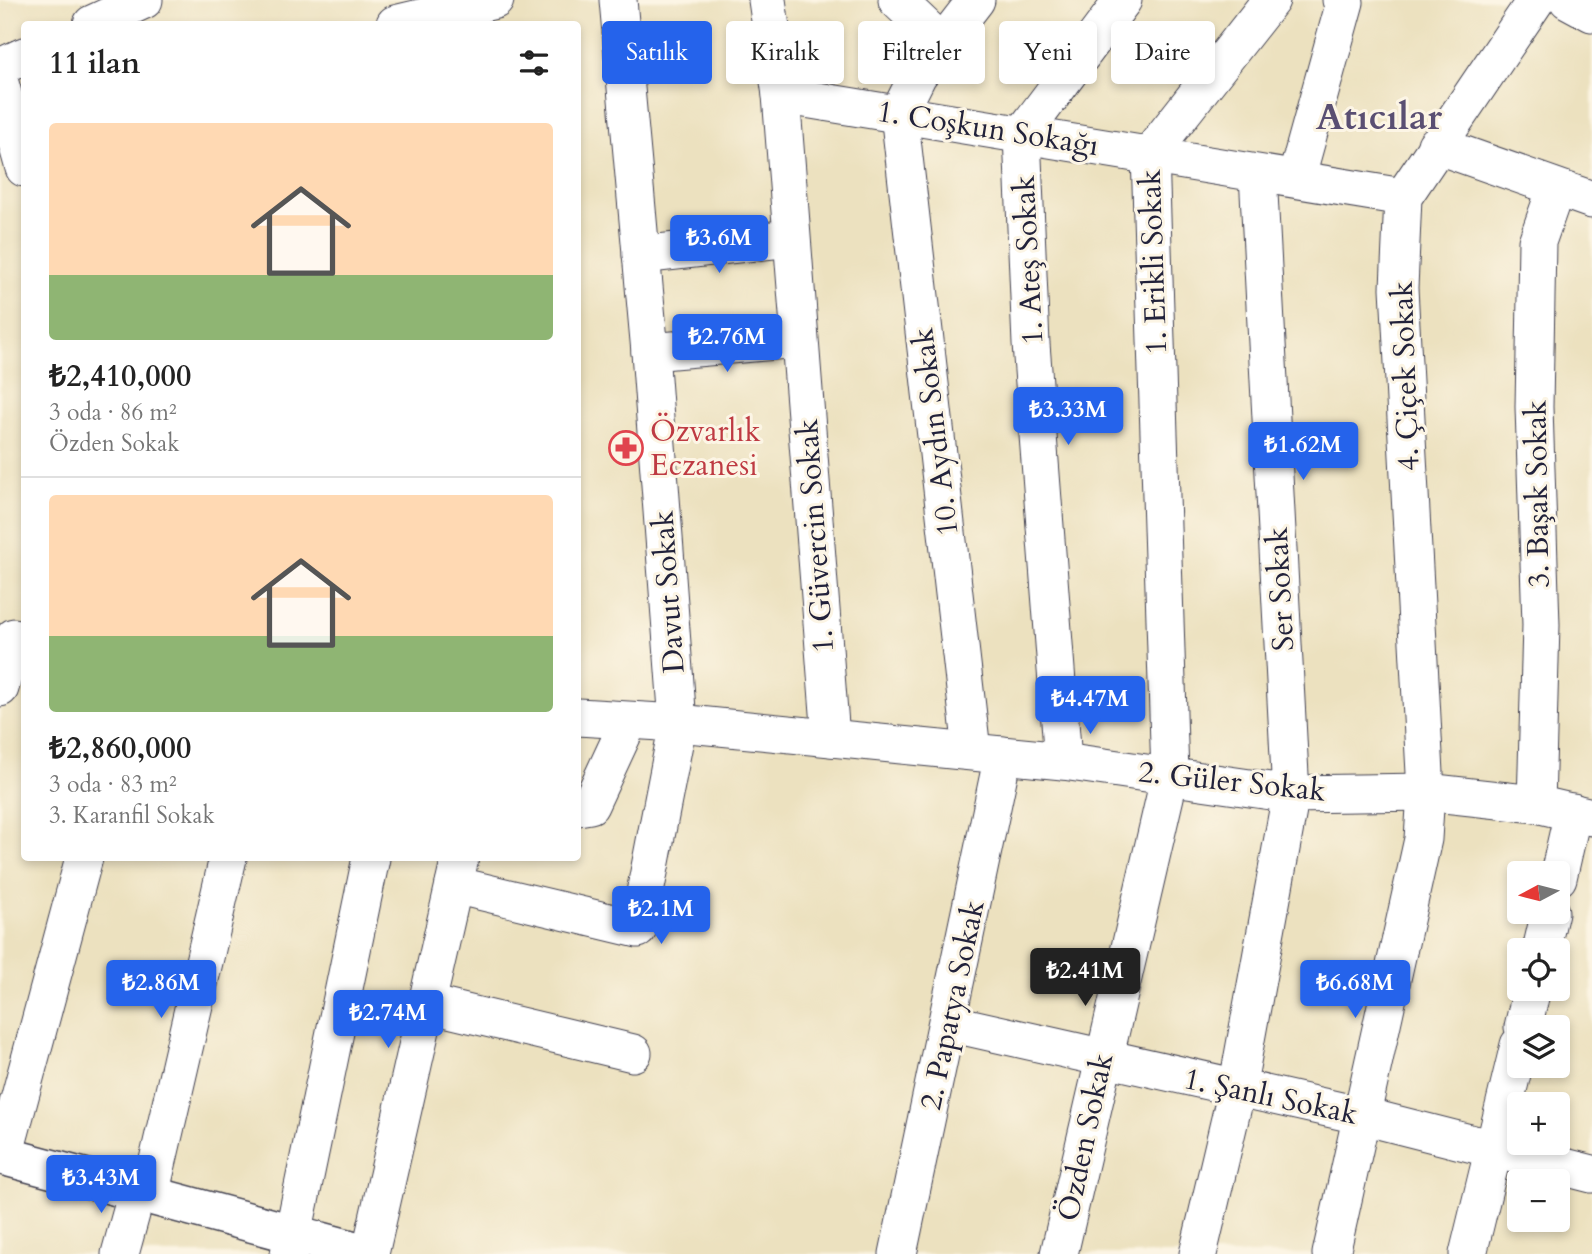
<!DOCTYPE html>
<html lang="tr">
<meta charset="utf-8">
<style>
:root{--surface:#fff;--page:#f6f6f6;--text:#222;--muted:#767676;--line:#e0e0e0;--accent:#2563eb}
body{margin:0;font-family:Cardo,serif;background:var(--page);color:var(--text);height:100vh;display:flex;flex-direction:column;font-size:26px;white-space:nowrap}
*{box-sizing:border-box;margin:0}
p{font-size:23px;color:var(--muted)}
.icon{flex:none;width:38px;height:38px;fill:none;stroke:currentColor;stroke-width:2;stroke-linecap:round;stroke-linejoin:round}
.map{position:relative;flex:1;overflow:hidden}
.panel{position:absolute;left:21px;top:21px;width:560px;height:840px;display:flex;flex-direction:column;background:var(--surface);border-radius:7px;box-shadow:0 4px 10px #0003}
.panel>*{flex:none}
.guide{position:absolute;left:602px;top:21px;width:665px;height:63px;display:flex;gap:14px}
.needle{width:46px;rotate:263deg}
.controls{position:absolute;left:1507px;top:861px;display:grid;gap:14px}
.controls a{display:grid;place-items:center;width:63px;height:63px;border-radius:7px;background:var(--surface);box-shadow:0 4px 10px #0003;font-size:35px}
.price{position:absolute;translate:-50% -60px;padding:0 16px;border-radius:7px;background:var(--accent);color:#fff;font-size:23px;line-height:46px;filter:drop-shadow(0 2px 4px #0008)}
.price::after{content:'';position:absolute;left:50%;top:42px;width:21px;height:16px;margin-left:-10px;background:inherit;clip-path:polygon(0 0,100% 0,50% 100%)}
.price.active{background:#222;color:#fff}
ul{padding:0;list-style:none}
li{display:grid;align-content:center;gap:14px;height:371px;padding:0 28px}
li+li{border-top:2px solid var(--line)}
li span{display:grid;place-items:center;height:217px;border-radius:7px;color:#555}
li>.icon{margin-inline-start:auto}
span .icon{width:126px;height:126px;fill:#fffc;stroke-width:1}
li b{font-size:30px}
h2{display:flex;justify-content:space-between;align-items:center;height:84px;padding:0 28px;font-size:30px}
.pill{padding:0 24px;border-radius:7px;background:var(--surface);box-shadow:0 4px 10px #0003;font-size:24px;line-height:63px}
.pill.active{background:var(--accent);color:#fff}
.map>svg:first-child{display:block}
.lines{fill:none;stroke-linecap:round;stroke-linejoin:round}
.minor-casing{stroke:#403f4f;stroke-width:39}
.primary-casing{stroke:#403f4f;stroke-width:41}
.minor{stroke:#fff;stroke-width:37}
.primary{stroke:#fff;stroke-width:38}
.labels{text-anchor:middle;stroke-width:6;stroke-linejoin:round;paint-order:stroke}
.street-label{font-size:30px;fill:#22223b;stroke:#fcf5e5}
.health-label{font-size:30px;fill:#be3a42;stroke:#fcf5e5;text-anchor:start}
.district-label{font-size:37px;font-weight:bold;fill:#5a4f72;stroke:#fcf5e5}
</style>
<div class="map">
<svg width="1592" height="1254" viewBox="0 0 1592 1254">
<rect width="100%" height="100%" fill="#fcf5e5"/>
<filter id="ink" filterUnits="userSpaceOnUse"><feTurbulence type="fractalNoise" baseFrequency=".0143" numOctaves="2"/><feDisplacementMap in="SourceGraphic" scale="14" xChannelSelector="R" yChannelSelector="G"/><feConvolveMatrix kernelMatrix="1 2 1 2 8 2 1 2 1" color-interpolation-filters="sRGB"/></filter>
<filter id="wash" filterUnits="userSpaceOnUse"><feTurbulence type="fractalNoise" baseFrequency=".00686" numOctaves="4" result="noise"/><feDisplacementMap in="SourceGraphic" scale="28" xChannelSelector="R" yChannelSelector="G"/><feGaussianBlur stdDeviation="1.57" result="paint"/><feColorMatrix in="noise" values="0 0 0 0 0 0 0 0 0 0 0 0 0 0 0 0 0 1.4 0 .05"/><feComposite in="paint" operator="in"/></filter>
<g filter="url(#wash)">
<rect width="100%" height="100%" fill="#ece1bf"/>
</g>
<g filter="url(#ink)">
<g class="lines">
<g class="minor-casing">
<g id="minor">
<path d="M767 0 781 95 831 738"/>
<path d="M897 0 942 43"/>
<path d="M1568 0 1592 13"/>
<path d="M92 24 144 0"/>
<path d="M395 24 495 0"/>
<path d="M0 67 24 56"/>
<path d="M0 83 24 168"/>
<path d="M781 95 1403 197"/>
<path d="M1436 145 1592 200"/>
<path d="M1296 179 1345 2 1341 0"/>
<path d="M641 255 791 238"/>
<path d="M650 352 799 339"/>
<path d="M0 688 14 637"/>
<path d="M578 717 678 723 1063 761 1291 794 1426 792 1536 804 1592 817"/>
<path d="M972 751 899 113 918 75 976 0"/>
<path d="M1063 761 1031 344 1022 135 1123 0"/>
<path d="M1536 804 1541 625 1534 407 1537 242 1556 188"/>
<path d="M578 807 590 805 629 721"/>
<path d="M1558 878 1573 812"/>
<path d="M454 885 638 929 678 723 650 352 618 0"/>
<path d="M1541 950 1550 912"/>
<path d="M428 1004 633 1053"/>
<path d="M949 1023 1363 1116 1592 1174"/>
<path d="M1523 1027 1532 989"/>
<path d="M4 1156 84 858"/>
<path d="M150 1195 228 858"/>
<path d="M120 1254 137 1192"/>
<path d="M289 1254 371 858"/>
<path d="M370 1254 460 858"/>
<path d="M898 1254 1003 755"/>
<path d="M1059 1254 1170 775 1150 154 1271 0"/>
<path d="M1198 1254 1237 1089 1291 794 1258 174"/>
<path d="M1331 1254 1423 839 1426 792 1399 288 1403 197 1536 0"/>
<path d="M1468 1254 1519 1045"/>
</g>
</g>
<g class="primary-casing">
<path id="primary" d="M0 1155 368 1254"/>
</g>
<use href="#minor" class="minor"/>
<use href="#primary" class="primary"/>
</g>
</g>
<defs>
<g id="pharmacy-ring" transform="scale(1.75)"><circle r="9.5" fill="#fcf5e5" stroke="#e0444e" stroke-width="1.5"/><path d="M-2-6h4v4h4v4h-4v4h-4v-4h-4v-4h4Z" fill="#e0444e"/></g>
</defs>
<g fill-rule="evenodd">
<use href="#pharmacy-ring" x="626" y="448"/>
</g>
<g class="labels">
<g class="street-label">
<text transform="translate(988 128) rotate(9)" y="10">1. Coşkun Sokağı</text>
<text transform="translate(1028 260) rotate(-93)" y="10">1. Ateş Sokak</text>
<text transform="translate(1153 262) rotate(-92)" y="10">1. Erikli Sokak</text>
<text transform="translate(1405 376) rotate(-92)" y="10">4. Çiçek Sokak</text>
<text transform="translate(935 432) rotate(-97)" y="10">10. Aydın Sokak</text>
<text transform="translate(1537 494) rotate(-91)" y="10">3. Başak Sokak</text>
<text transform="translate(815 536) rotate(-94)" y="10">1. Güvercin Sokak</text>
<text transform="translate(1280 589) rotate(-93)" y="10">Ser Sokak</text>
<text transform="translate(668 592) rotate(-94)" y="10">Davut Sokak</text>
<text transform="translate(1232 781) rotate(6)" y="10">2. Güler Sokak</text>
<text transform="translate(952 1005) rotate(-78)" y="10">2. Papatya Sokak</text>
<text transform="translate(1271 1096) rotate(12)" y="10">1. Şanlı Sokak</text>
<text transform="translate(1085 1137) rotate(-78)" y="10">Özden Sokak</text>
</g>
<g class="health-label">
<text x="650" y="441">Özvarlık<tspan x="650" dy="34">Eczanesi</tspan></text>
</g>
<g class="district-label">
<text x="1379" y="129">Atıcılar</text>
</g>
</g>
</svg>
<div class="controls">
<a><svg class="needle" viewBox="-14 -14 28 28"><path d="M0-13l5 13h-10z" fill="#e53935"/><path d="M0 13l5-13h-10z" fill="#767676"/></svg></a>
<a><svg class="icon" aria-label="locate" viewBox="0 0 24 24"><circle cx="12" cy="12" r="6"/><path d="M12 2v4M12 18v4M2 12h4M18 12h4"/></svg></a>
<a><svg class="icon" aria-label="layers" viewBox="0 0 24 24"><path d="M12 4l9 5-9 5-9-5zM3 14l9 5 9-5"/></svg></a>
<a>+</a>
<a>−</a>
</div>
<b class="price" style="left:719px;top:275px">₺3.6M</b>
<b class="price" style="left:727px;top:374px">₺2.76M</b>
<b class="price" style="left:1068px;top:447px">₺3.33M</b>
<b class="price" style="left:1303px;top:482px">₺1.62M</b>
<b class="price" style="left:1090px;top:736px">₺4.47M</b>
<b class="price" style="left:661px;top:946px">₺2.1M</b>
<b class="price active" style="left:1085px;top:1008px">₺2.41M</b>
<b class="price" style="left:161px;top:1020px">₺2.86M</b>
<b class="price" style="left:1355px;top:1020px">₺6.68M</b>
<b class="price" style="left:388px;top:1050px">₺2.74M</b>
<b class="price" style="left:101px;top:1215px">₺3.43M</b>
<div class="guide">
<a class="pill active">Satılık</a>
<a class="pill">Kiralık</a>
<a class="pill">Filtreler</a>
<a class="pill">Yeni</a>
<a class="pill">Daire</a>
</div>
<section class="panel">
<h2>11 ilan<svg class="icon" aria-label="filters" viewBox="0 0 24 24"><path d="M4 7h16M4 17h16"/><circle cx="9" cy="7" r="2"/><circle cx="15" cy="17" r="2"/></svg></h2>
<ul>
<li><span style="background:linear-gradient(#ffd9b3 70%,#8fb573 0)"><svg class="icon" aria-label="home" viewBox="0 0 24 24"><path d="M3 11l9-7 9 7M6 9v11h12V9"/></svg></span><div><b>₺2,410,000</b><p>3 oda · 86 m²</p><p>Özden Sokak</p></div></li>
<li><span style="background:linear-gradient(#ffd9b3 65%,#8fb573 0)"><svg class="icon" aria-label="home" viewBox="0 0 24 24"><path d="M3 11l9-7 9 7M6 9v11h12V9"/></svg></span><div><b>₺2,860,000</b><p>3 oda · 83 m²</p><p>3. Karanfil Sokak</p></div></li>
</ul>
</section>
</div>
